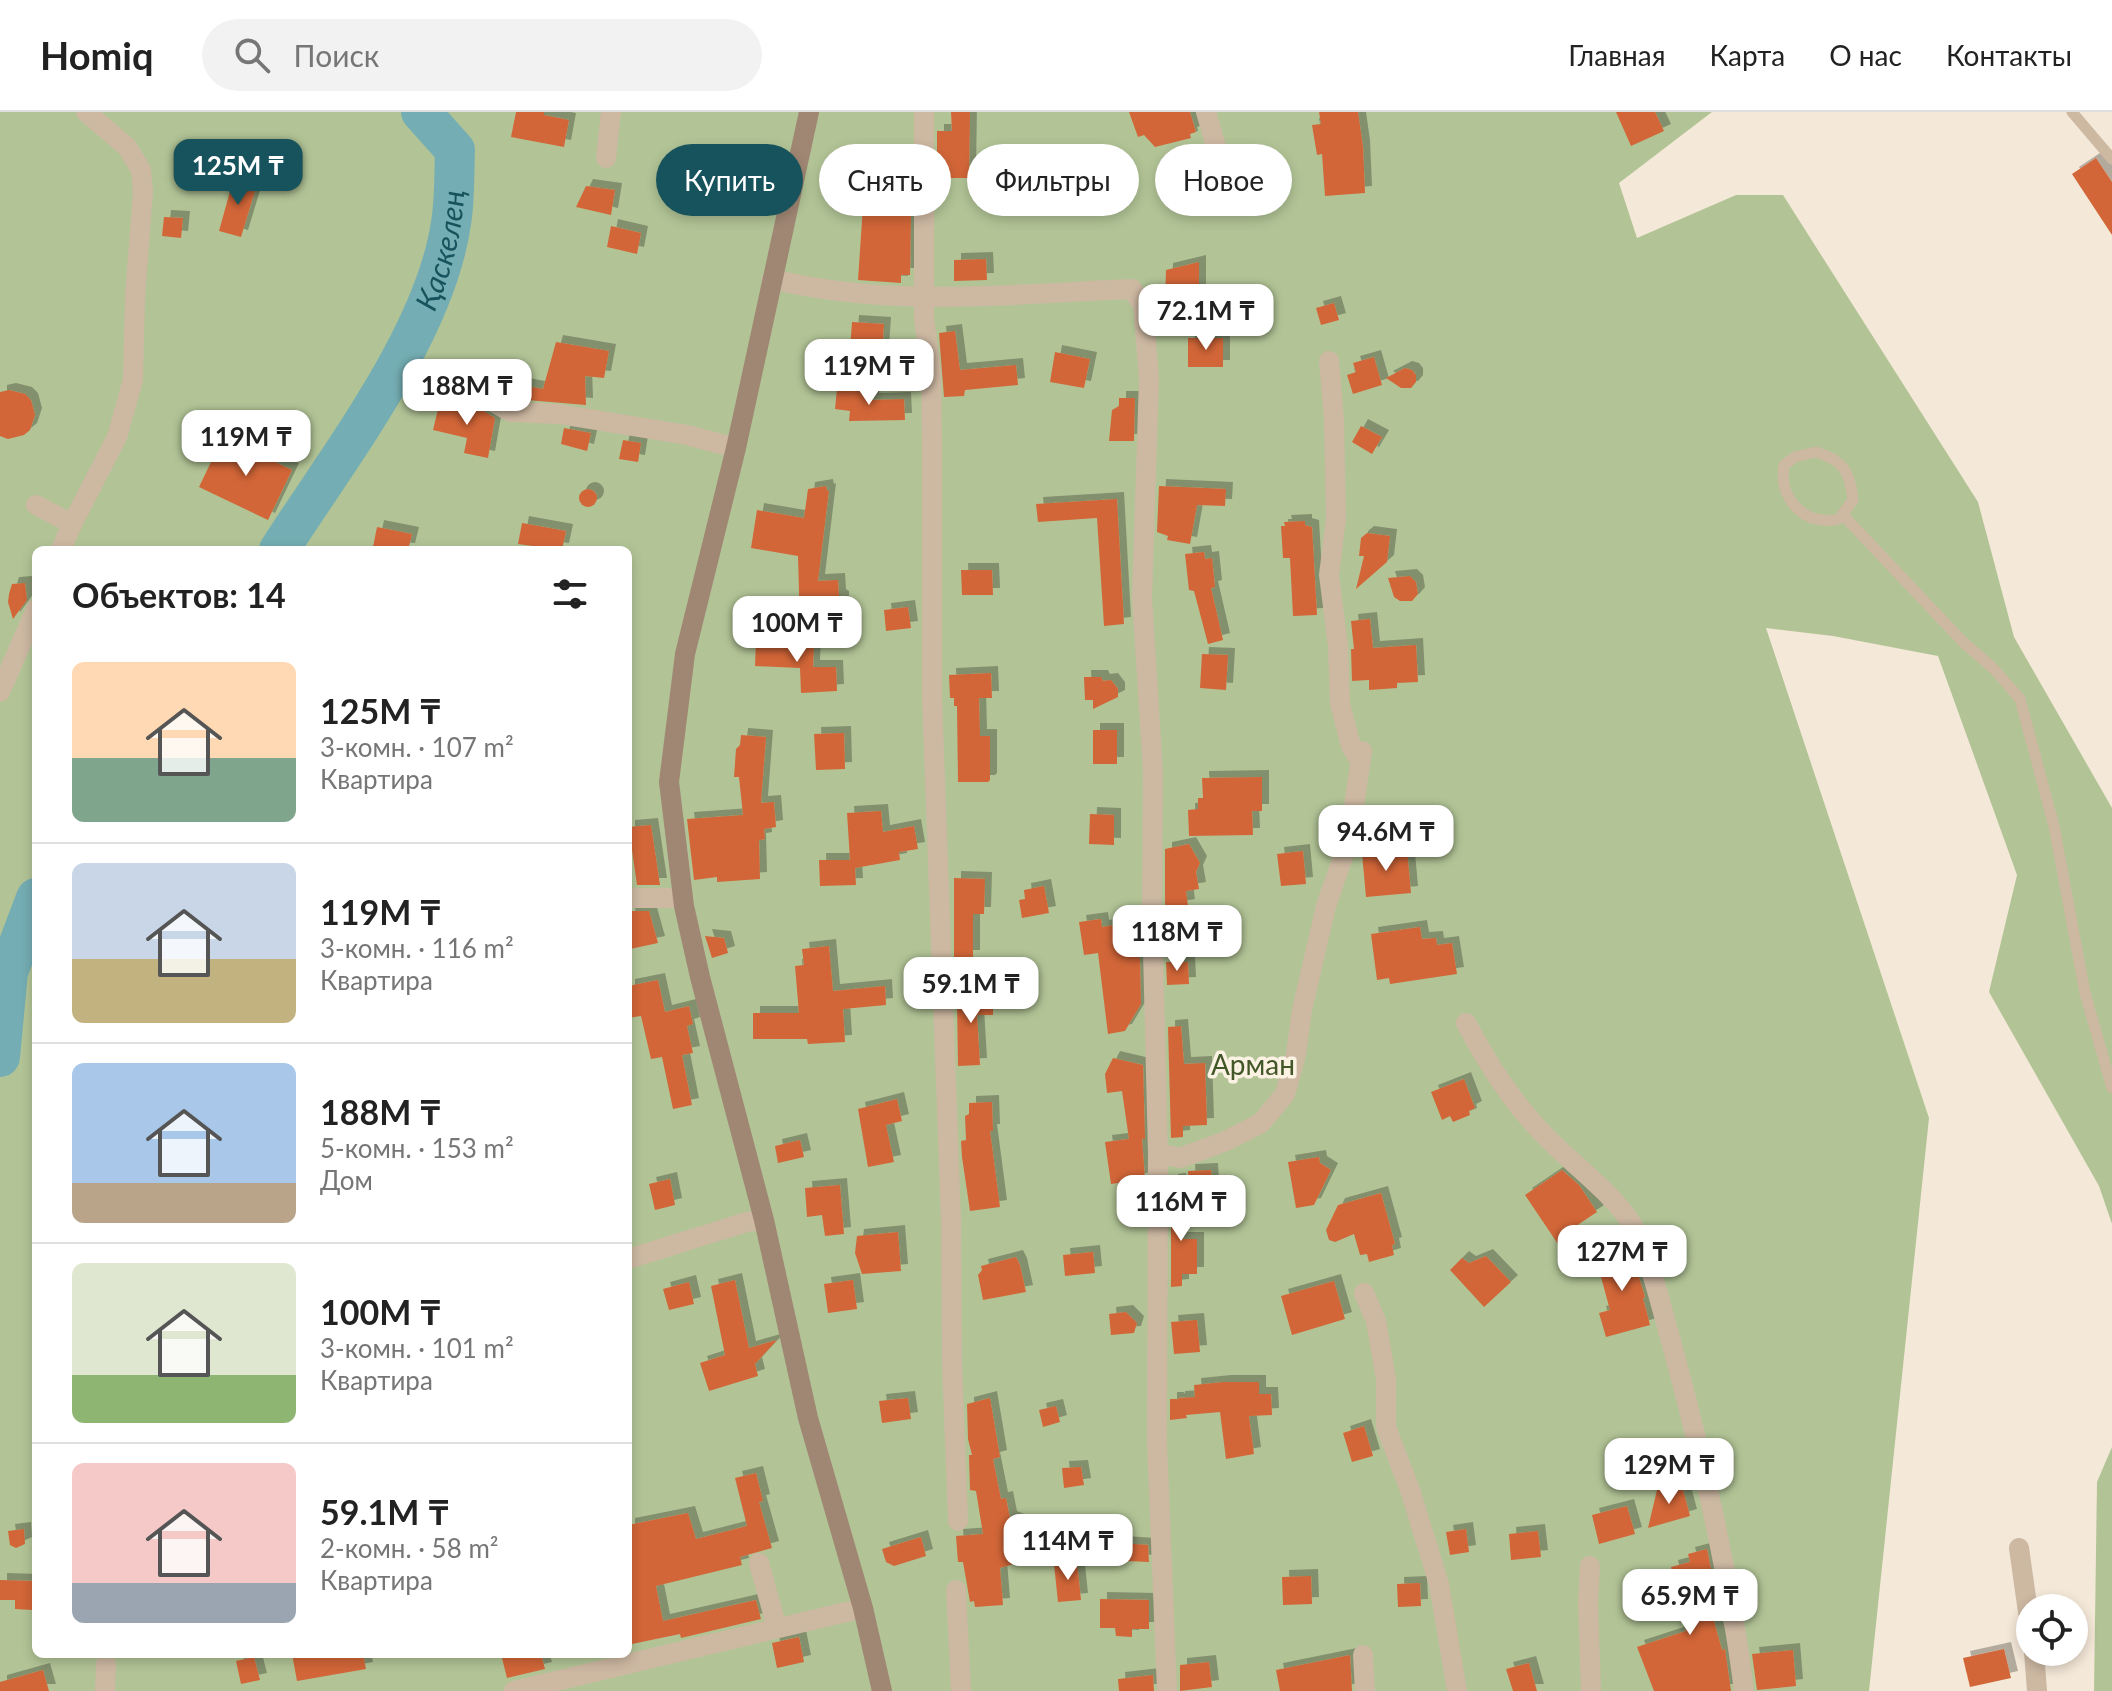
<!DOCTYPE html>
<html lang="ru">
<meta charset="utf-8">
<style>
:root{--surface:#fff;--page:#f2f2f2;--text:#222;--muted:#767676;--line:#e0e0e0;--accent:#17535c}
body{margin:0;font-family:Lato,sans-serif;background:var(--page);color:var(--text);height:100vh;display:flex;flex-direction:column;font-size:30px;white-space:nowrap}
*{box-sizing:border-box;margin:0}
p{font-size:26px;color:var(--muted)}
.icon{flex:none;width:44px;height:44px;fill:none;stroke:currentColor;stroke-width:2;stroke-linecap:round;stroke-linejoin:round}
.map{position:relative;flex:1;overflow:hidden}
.drawer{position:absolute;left:32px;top:434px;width:600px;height:1112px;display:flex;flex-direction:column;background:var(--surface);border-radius:12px;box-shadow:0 4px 12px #0003}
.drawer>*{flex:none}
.hud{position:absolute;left:656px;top:32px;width:760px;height:72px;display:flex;gap:16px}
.controls{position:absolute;left:2016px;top:1482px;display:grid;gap:16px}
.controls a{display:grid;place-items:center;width:72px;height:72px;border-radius:50%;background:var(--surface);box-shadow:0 4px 12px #0003;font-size:40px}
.price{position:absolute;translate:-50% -68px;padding:0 18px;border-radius:16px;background:#fff;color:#222;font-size:26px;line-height:52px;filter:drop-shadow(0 2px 4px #0008)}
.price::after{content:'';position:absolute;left:50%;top:48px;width:24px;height:18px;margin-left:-12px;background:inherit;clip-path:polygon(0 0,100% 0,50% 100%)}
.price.active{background:var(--accent);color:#fff}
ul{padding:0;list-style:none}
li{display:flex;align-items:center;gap:24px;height:200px;padding:0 40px}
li+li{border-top:2px solid var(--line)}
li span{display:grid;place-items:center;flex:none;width:224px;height:160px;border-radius:12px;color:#555}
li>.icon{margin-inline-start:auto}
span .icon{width:96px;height:96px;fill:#fffc;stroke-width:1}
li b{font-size:34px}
h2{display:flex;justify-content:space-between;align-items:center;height:96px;padding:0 40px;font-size:34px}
.pill{padding:0 28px;border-radius:36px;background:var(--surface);box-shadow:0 4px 12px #0003;font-size:28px;line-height:72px}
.pill.active{background:var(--accent);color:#fff}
header{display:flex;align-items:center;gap:48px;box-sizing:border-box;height:112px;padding:0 40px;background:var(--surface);border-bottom:2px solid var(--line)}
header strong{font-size:38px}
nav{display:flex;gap:44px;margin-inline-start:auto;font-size:28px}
.search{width:560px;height:72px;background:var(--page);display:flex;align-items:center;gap:20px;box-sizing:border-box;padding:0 28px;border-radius:44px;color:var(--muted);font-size:30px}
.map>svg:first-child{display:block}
.green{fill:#b2c496;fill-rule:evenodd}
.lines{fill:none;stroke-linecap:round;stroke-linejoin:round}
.river{stroke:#74adb3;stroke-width:40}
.building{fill:#d26637;filter:url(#shadow)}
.lane{stroke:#cdb8a2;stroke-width:11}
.street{stroke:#cdb8a2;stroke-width:20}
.secondary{stroke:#a08774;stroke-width:20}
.labels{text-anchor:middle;stroke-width:7;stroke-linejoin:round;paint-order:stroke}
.park-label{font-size:28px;fill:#425727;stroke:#fbf2e4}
.water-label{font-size:30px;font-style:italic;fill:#17535c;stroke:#fbf2e4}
</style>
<header>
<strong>Homiq</strong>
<div class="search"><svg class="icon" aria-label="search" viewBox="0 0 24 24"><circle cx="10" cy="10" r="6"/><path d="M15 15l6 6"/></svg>Поиск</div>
<nav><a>Главная</a><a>Карта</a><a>О нас</a><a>Контакты</a></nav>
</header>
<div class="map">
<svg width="2112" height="1579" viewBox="0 0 2112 1579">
<defs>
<filter id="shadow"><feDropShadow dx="7" dy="-7" stdDeviation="0" flood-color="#0004"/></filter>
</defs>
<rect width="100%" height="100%" fill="#f4e8d8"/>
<g class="green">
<path d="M0 0H1712L1619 71 1637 126 1736 83H1783L1978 390 2014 525 2112 696V1112L2099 1074 1989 880 2017 763 1938 544 1833 524 1766 516 1929 1006 1869 1579H0ZM36 438H628V1542H36Z"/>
<path d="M2112 1335V1579H2094L2097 1370Z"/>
</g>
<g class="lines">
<g class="river">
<path id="s1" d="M279 438C339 344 435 222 451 111 455 88 454 62 455 38L421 0"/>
<path d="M0 945 8 860 36 786"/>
</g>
</g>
<g class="building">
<path d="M516 0H544V3L569 8 564 35 511 25Z"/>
<path d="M951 0H970L969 66H937V19H952Z"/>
<path d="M1129 0H1190L1196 20 1190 22 1191 26 1155 35 1144 23 1138 25Z"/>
<path d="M1319 0H1358L1363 35 1365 81 1325 84 1322 42 1317 43 1312 13 1321 12Z"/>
<path d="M1616 0H1655L1664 19 1631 34Z"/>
<path d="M861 45 889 50 880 99 911 101 910 163H901V171L858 168 864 79 856 77Z"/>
<path d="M2096 46 2112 70V123L2072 62Z"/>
<path d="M1030 64 1035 92 1006 97 1001 69Z"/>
<path d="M234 65 257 72 241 125 219 119Z"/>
<path d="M586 74 615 78 611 103 576 95Z"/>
<path d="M164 105 183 106 181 126 162 124Z"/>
<path d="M611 114 641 121 637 142 607 135Z"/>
<path d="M986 147 987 168 954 169V148Z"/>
<path d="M1199 150V191H1165L1166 158Z"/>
<path d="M1334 191 1339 208 1321 213 1316 196Z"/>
<path d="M852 210 884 212 882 241 850 239Z"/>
<path d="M955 219 960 258 1016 253 1018 273 965 278 964 284 944 285 939 221Z"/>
<rect x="1188" y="226" width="35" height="29"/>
<path d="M556 230 609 239 604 266 585 264 586 293 515 287 509 284 511 271 543 277Z"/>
<path d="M1055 240 1090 247 1084 276 1050 270Z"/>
<path d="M1374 245 1382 273 1353 282 1347 263 1356 260 1353 251Z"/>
<path d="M1405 256 1412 258 1416 263V270L1411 276H1401L1386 266Z"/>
<path d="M837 277 872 280V288L904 287 905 308 849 309 850 299 835 297Z"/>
<path d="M9 278 25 282 31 288 35 303 30 318 24 323 8 327 0 324V280Z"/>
<path d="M1119 286H1135L1134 329H1109L1112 298 1119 294Z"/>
<path d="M440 289 482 298 495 306 488 346 464 341 467 326 433 318Z"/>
<path d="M1361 314 1382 325 1372 342 1352 330Z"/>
<path d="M564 316 591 321 587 339 561 332Z"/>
<path d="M223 325 292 358 268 408 199 375Z"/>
<path d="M623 328 641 331 638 350 619 347Z"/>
<path d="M826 374 827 379 829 378 818 469 838 468 839 484 842 486 843 514 800 515 798 444 751 436 757 398 804 406 808 377Z"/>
<path d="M1159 374 1226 377 1225 394 1197 393 1190 432 1167 428 1168 424 1157 420Z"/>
<circle cx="588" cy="386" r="9"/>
<path d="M1117 387 1124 512 1104 514 1097 406 1038 410 1036 392Z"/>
<path d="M1305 409V413L1312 415 1317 503 1293 504 1290 446H1283L1281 414H1285L1284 410Z"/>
<path d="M522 411 566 419 562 438 518 432Z"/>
<path d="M377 415 412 422 408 438 373 435Z"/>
<path d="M1367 421 1390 424 1387 450 1356 477 1364 444H1359L1361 426Z"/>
<path d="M1204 440 1205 447 1212 446 1215 475 1211 476 1223 528 1208 532 1194 479 1189 478 1185 442Z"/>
<path d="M961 458H992L993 483H962Z"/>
<path d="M1410 464 1416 470 1418 482 1412 489H1400L1394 485 1388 466Z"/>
<path d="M25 471 27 488 13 507 8 490 9 482 12 472Z"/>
<path d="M908 495 911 516 886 519 884 498Z"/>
<path d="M1370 507 1373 536 1416 533 1418 570 1397 571V576L1369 578V568L1352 569 1351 537H1354L1351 509Z"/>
<path d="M756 528 814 531 813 555H836L837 579 801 581 800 556 755 554Z"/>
<path d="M1202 542 1228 543 1226 578 1200 576Z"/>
<path d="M991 561 992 586H979L980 624H990V668L988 670H958L957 594H954V586H950L949 563Z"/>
<path d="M1084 565H1101L1103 569 1111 568 1118 577V585L1093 597V588H1085Z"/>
<rect x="1093" y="618" width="24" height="34"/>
<path d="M844 621 845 657 816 658 814 622Z"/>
<path d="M741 623 766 625 761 691 774 690 776 715 764 717 765 727 759 728 760 767 717 770V765L694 768 687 707 743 703 739 665H734L736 637 740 633Z"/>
<path d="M1262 665V699H1252L1253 723 1189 724 1188 698 1198 697V686H1203L1202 666Z"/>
<path d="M881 699 883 720 914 714 918 737 899 740 900 748 855 756 856 773 820 774 819 748H850L847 701Z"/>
<path d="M1090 702 1114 703V733L1089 732Z"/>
<path d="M651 713 660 773H637L632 738 628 739V715Z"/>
<path d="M1189 732 1200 751 1196 760 1199 777 1186 779 1188 794 1165 798V737Z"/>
<path d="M1407 737 1411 781 1366 785 1362 741Z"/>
<path d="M1303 739 1306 772 1281 774 1277 742Z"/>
<path d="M954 766 985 767 984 802H973V845H954Z"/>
<path d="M1044 774 1049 801 1022 806 1019 788 1025 787 1024 778Z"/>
<path d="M628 799H649L658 831 630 837Z"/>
<path d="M1101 807 1102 815 1139 809 1141 892 1125 919 1108 922 1098 841 1084 843 1079 810Z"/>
<path d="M1420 815 1422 827 1436 826 1437 833 1452 831 1457 862 1390 872 1389 866 1377 868 1371 822Z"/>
<path d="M705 824 724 826 728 841 712 846Z"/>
<path d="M829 834 833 879 885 874 886 893 843 897 845 930 808 932 807 927H753V901H799L795 854 804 853 802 837Z"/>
<path d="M1166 850H1188L1189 872 1167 873Z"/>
<path d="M658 868 665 900 689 894 693 912 687 914 693 941 682 943 692 993 673 997 662 945 651 947 641 904 628 906V874Z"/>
<path d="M961 880 993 881V903H977L980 953 958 954 957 887H961Z"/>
<path d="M1181 914 1184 952 1205 951 1207 1013 1183 1014V1025L1171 1026 1168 915Z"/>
<path d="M1113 946 1143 953 1145 1027H1142L1145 1067 1111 1072 1105 1030 1129 1027 1122 979 1107 981 1105 962Z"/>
<path d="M1464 967 1475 996 1469 999 1470 1003 1453 1010 1450 1004 1442 1008 1431 980Z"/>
<path d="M897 987 902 1009 886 1013 894 1050 868 1055 858 997Z"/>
<path d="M992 990 993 1019H990L1000 1095 970 1099 962 1045 961 1029 966 1028 965 1004 969 1002V991Z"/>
<path d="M800 1028 804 1045 778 1051 775 1034Z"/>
<path d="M1319 1045 1320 1051 1331 1058 1314 1093 1296 1096 1288 1050Z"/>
<path d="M1211 1058 1212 1075 1189 1077 1188 1059Z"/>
<path d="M1562 1058 1579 1073 1597 1100 1570 1118 1579 1131 1564 1141 1525 1083Z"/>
<path d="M670 1067 675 1093 655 1098 649 1072Z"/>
<path d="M1179 1068 1181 1127H1197V1162H1182V1174L1171 1175V1069Z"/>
<path d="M840 1073 844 1122 825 1124 822 1103 807 1105 805 1076Z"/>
<path d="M1381 1081 1395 1132 1392 1133 1394 1143 1369 1150 1367 1142 1360 1143 1354 1122 1335 1130 1329 1128 1326 1118 1338 1093Z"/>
<path d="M898 1120 901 1159 862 1162 855 1141 857 1124Z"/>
<path d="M1619 1136 1621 1141 1632 1143 1645 1185 1643 1186 1650 1213 1606 1225 1599 1201 1610 1198 1595 1143Z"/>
<path d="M1093 1140 1095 1161 1065 1164 1063 1143Z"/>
<path d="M1486 1144 1511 1170 1484 1195 1450 1158 1462 1146 1469 1151Z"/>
<path d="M1016 1145 1020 1153 1026 1180 983 1188 978 1163 982 1158 981 1154Z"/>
<path d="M735 1168 749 1236 777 1228 755 1252 758 1264 709 1279 700 1251 725 1243 711 1174Z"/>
<path d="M853 1168 857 1197 828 1201 824 1172Z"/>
<path d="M1334 1169 1345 1207 1292 1223 1281 1184Z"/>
<path d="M689 1170 694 1192 669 1198 663 1177Z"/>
<path d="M1126 1200 1137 1211 1134 1221 1111 1223 1109 1202Z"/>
<path d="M1197 1208 1200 1240 1174 1242 1171 1210Z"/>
<path d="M1224 1270H1259V1282H1271L1272 1303 1249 1304 1254 1342 1226 1347 1220 1300 1186 1303 1187 1306 1170 1308V1287H1177L1178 1289V1286L1195 1285 1194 1273Z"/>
<path d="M908 1286 911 1307 882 1311 879 1289Z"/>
<path d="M990 1286 1000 1345 993 1347 1001 1387 1006 1386 1010 1406 1017 1409 1027 1448 1000 1456 1003 1493 975 1495 974 1489 970 1490 963 1450H958L956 1424 983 1422 976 1379 970 1378 969 1343H972L968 1327 967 1292Z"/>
<path d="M1056 1294 1060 1310 1043 1315 1039 1298Z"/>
<path d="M1364 1314 1373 1344 1352 1350 1343 1321Z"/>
<path d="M1081 1355 1084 1373 1064 1376 1062 1356Z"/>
<path d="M756 1361 763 1389 759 1390 772 1436 740 1445 742 1453 656 1474 663 1509 756 1488 761 1507 681 1526 680 1522 632 1532 628 1512V1413L688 1401 696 1427 747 1414 735 1366Z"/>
<path d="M1681 1370 1690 1404 1648 1416 1657 1378Z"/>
<path d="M1627 1394 1635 1422 1599 1432 1592 1403Z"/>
<path d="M24 1417 25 1432 16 1436 10 1433 8 1419Z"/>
<path d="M1466 1417 1469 1440 1450 1443 1446 1420Z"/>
<path d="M1538 1419 1541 1445 1511 1448 1509 1422Z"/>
<path d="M921 1425 926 1444 894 1454 886 1450 882 1437Z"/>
<path d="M1105 1430 1148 1433 1149 1450 1104 1448Z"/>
<path d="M1707 1437 1716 1482 1707 1484 1722 1538 1725 1537 1731 1579H1654L1637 1535 1686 1519 1671 1455 1690 1450 1688 1442Z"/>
<path d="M1077 1450 1081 1488 1058 1490 1054 1452Z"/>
<path d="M1311 1464 1312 1492 1283 1493 1282 1465Z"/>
<path d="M0 1468 33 1469 32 1498 15 1497V1488H0Z"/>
<path d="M1420 1471 1421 1494 1398 1495 1397 1472Z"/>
<path d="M1100 1487 1149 1488V1517H1132V1525L1116 1524 1115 1516H1100Z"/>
<path d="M799 1525 804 1550 777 1556 772 1531Z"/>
<path d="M2004 1537 2011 1566 1970 1575 1963 1546Z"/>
<path d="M1793 1538 1796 1574 1757 1578 1752 1542Z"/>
<path d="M292 1542H363L366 1557 297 1569Z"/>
<path d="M501 1542H541L545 1557 507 1566Z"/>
<path d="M1350 1543 1352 1579H1280L1276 1558Z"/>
<path d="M254 1545 260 1568 241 1572 236 1549Z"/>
<path d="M1209 1550 1212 1575 1180 1579V1553Z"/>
<path d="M1529 1551 1537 1579H1513L1506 1557Z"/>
<path d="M43 1558 49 1579H0V1570Z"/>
<path d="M1153 1563 1154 1579H1119L1118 1567Z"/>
</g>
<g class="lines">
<g class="lane">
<path d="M2072 0 2112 47"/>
<path d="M1816 340C1843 348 1850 359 1853 388L1839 407C1805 415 1778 387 1784 353L1795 345Z"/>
<path d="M1843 403 1963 530 1994 557 2020 587 2054 714 2085 881 2112 976"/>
</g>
<g class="street">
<path d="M924 0V207L931 258 932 329V585L951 1109 952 1250 958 1409"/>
<path d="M1206 0 1217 38"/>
<path d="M606 46 611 0"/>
<path d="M772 167C890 196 1012 182 1132 177L1143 193 1149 266 1142 485 1153 660 1152 798 1158 1041 1157 1330 1167 1579"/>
<path d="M1329 249 1334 307 1336 407 1329 463 1338 534 1340 592 1351 634 1360 649"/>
<path d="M482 273 491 289 511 300 559 302 687 323 736 336"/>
<path d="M36 393 72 412 61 438"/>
<path d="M72 412 117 325 133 268 135 184 143 80 141 58 127 35 86 0"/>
<path d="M0 580 36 497"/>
<path d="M628 786H683"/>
<path d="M1466 911C1485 947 1507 982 1534 1012 1564 1047 1606 1073 1632 1112 1647 1135 1661 1194 1669 1222 1701 1339 1729 1459 1744 1579"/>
<path d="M1158 1041 1180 1046 1226 1029 1261 1011 1285 982 1296 942 1302 898 1326 794 1349 728 1362 639"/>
<path d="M628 1147 747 1110 764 1108"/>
<path d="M1364 1181 1376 1209 1386 1267V1315L1410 1378 1439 1472 1457 1579"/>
<path d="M2019 1436 2030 1514"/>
<path d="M759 1451 777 1516"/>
<path d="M1590 1454 1588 1490 1591 1579"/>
<path d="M956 1478 961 1579"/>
<path d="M2034 1540 2037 1579"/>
<path d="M1363 1543 1365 1579"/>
<path d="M105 1579 106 1552"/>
<path d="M514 1579 863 1496"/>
</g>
<path class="secondary" d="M809 0 736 336 685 542 669 670 684 794 700 865 764 1108 808 1306 863 1496 882 1579"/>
</g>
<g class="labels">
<g class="park-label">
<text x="1253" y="963">Арман</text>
</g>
<g class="water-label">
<text dy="10" stroke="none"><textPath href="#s1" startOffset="344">Қаскелең</textPath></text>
</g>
</g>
</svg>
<div class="controls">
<a><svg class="icon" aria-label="locate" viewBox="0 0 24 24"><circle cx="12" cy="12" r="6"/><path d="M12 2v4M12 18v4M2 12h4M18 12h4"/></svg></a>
</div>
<b class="price active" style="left:238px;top:95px">125M ₸</b>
<b class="price" style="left:1206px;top:240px">72.1M ₸</b>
<b class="price" style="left:869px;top:295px">119M ₸</b>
<b class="price" style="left:467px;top:315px">188M ₸</b>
<b class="price" style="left:246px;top:366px">119M ₸</b>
<b class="price" style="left:797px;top:552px">100M ₸</b>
<b class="price" style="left:1386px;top:761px">94.6M ₸</b>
<b class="price" style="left:1177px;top:861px">118M ₸</b>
<b class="price" style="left:971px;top:913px">59.1M ₸</b>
<b class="price" style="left:1181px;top:1131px">116M ₸</b>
<b class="price" style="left:1622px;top:1181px">127M ₸</b>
<b class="price" style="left:1669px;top:1394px">129M ₸</b>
<b class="price" style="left:1068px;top:1470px">114M ₸</b>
<b class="price" style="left:1690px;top:1525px">65.9M ₸</b>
<div class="hud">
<a class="pill active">Купить</a>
<a class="pill">Снять</a>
<a class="pill">Фильтры</a>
<a class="pill">Новое</a>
</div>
<section class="drawer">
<h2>Объектов: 14<svg class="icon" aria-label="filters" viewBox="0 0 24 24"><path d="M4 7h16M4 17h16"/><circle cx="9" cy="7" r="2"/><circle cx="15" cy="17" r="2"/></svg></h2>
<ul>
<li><span style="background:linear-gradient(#ffd9b3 60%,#7fa58c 0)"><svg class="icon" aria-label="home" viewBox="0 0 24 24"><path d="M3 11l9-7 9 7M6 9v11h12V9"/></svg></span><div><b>125M ₸</b><p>3-комн. · 107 m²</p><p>Квартира</p></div></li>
<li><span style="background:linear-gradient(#c9d6e8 60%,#c2b280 0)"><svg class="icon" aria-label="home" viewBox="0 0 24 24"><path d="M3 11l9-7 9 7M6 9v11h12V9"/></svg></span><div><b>119M ₸</b><p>3-комн. · 116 m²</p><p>Квартира</p></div></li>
<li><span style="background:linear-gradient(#a9c7e8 75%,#b9a48a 0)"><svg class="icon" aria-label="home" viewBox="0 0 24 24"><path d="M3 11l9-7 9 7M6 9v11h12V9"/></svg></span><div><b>188M ₸</b><p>5-комн. · 153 m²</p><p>Дом</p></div></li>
<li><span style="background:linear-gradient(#dfe7d0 70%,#8fb573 0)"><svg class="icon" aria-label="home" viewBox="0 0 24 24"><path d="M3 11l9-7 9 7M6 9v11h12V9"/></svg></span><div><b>100M ₸</b><p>3-комн. · 101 m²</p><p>Квартира</p></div></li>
<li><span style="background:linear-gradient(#f6c9c9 75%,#9aa5b1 0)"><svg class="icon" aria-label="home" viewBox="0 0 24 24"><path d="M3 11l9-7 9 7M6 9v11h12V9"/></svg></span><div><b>59.1M ₸</b><p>2-комн. · 58 m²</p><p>Квартира</p></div></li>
</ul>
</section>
</div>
